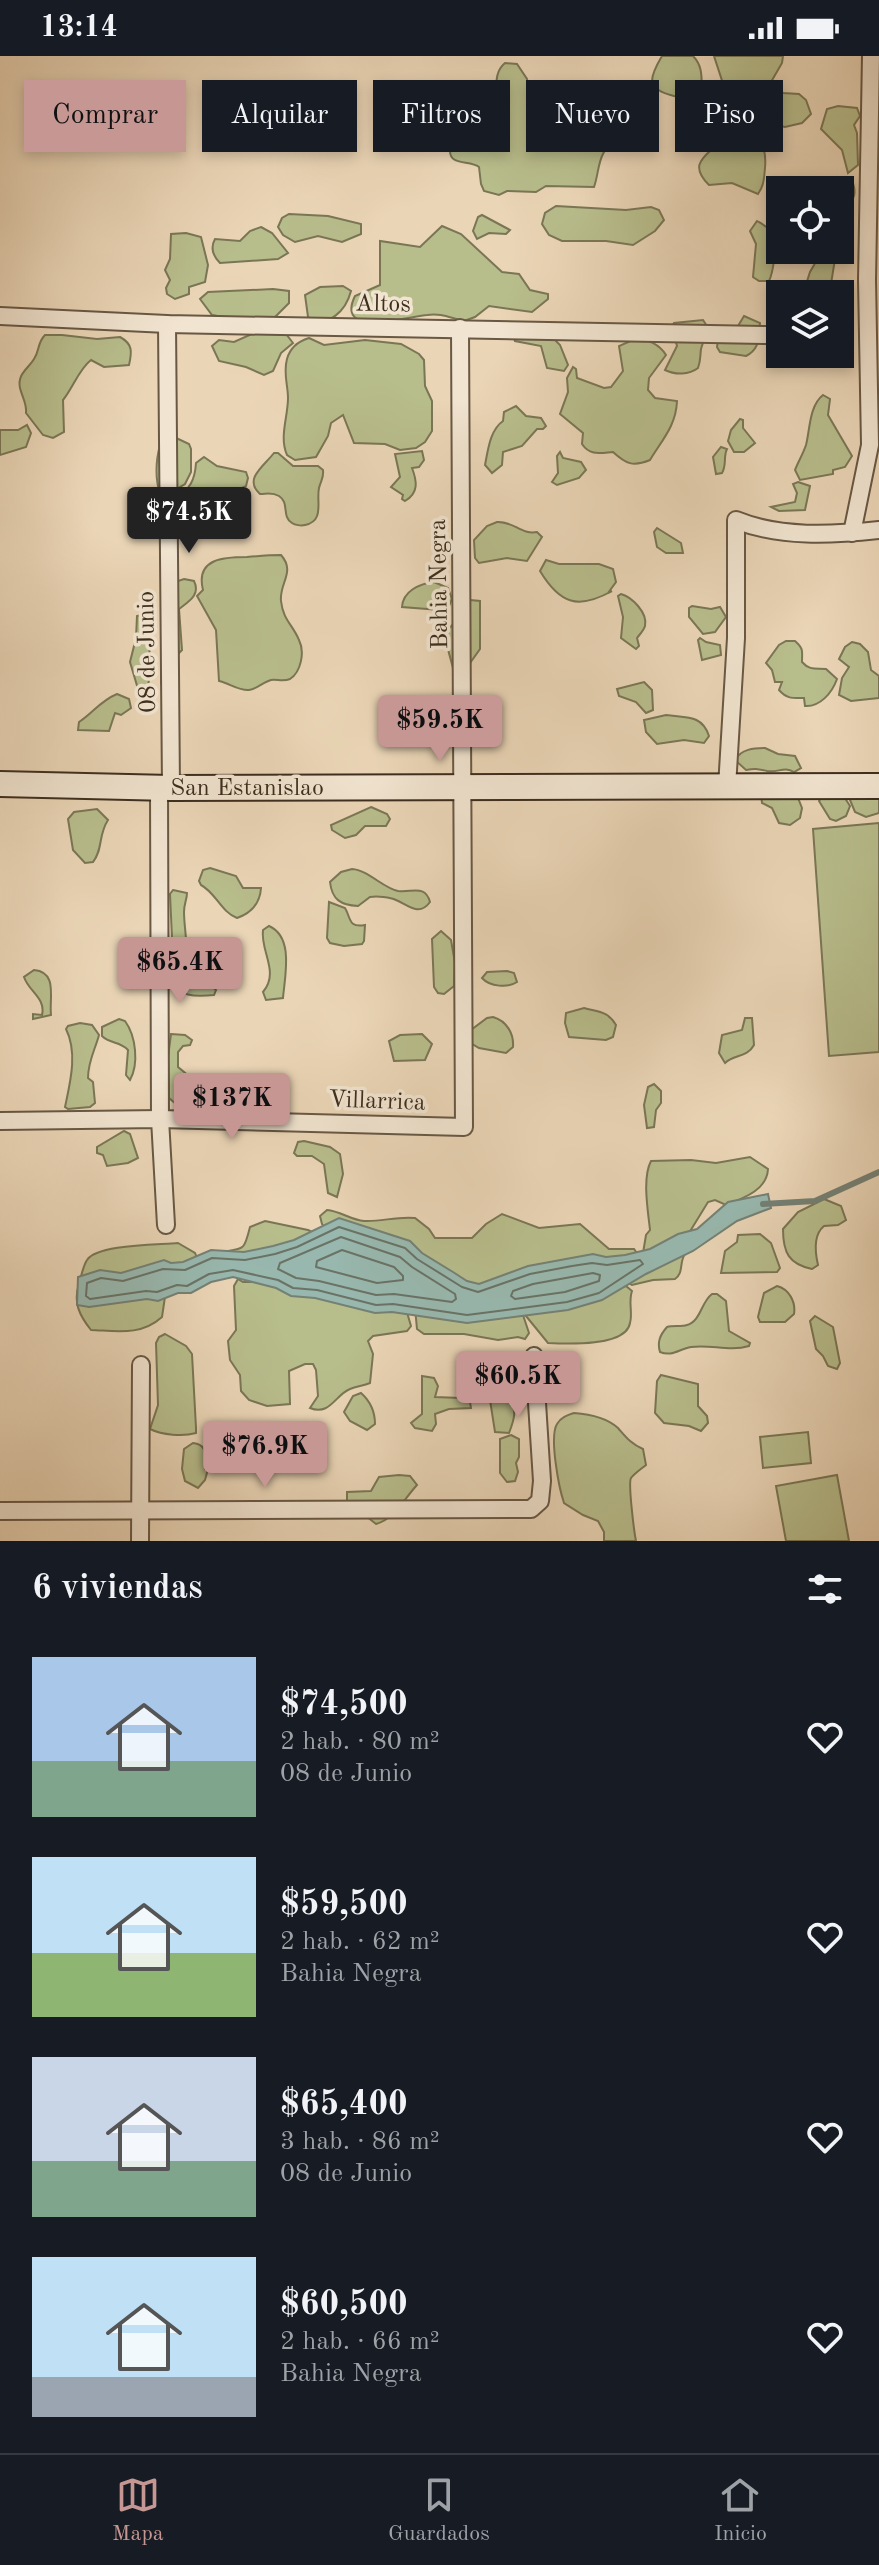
<!DOCTYPE html>
<html lang="es">
<meta charset="utf-8">
<style>
:root{--surface:#171b24;--page:#20242c;--text:#f1f3f6;--muted:#9ea1a6;--line:#363941;--accent:#c59692}
body{margin:0;font-family:"Old Standard TT",serif;background:var(--page);color:var(--text);height:100vh;display:flex;flex-direction:column;font-size:30px;white-space:nowrap}
*{box-sizing:border-box;margin:0}
p{font-size:26px;color:var(--muted)}
.icon{flex:none;width:44px;height:44px;fill:none;stroke:currentColor;stroke-width:2;stroke-linecap:round;stroke-linejoin:round}
.map{position:relative;height:1485px;overflow:hidden}
.details{display:flex;flex-direction:column;background:var(--surface);flex:1}
.details>*{flex:none}
.hud{position:absolute;left:24px;top:24px;width:832px;height:72px;display:flex;gap:16px}
.buttons{position:absolute;left:766px;top:120px;display:grid;gap:16px}
.buttons a{display:grid;place-items:center;width:88px;height:88px;border-radius:0px;background:var(--surface);box-shadow:0 4px 12px #0003;font-size:40px}
.price{position:absolute;translate:-50% -68px;padding:0 18px;border-radius:8px;background:var(--accent);color:#111;font-size:26px;line-height:52px;filter:drop-shadow(0 2px 4px #0008)}
.price::after{content:'';position:absolute;left:50%;top:48px;width:24px;height:18px;margin-left:-12px;background:inherit;clip-path:polygon(0 0,100% 0,50% 100%)}
.price.current{background:#222;color:#fff}
ul{padding:0;list-style:none}
li{display:flex;align-items:center;gap:24px;height:200px;padding:0 32px}
li span{display:grid;place-items:center;flex:none;width:224px;height:160px;border-radius:0px;color:#555}
li>.icon{margin-inline-start:auto}
span .icon{width:96px;height:96px;fill:#fffc;stroke-width:1}
li b{font-size:34px}
h2{display:flex;justify-content:space-between;align-items:center;height:96px;padding:0 32px;font-size:34px}
.tag{padding:0 28px;border-radius:0px;background:var(--surface);box-shadow:0 4px 12px #0003;font-size:28px;line-height:72px}
.tag.current{background:var(--accent);color:#111}
.status{display:flex;justify-content:space-between;align-items:center;height:56px;padding:0 40px;background:var(--surface);direction:ltr}
.status svg{height:22px;fill:currentColor}
.tab-bar{display:flex;justify-content:space-around;align-items:center;height:112px;border-top:2px solid var(--line);background:var(--surface);font-size:22px;color:var(--muted)}
.tab-bar a{display:grid;justify-items:center;gap:4px}
.tab-bar .current{color:var(--accent)}
.map>svg:first-child{display:block}
.green{fill:#b8bd8c;stroke:#7a7655;stroke-width:2}
.water{fill:#98b8af;stroke:#748175;stroke-width:2}
.lines{fill:none;stroke-linecap:round;stroke-linejoin:round}
.shore{stroke:#6a7366;stroke-width:2}
.stream{stroke:#748175;stroke-width:6}
.minor-casing{stroke:#685844;stroke-width:20}
.secondary-casing{stroke:#3d2e1e;stroke-width:28}
.minor{stroke:#f1e4d0;stroke-width:16}
.secondary{stroke:#f1e4d0;stroke-width:24}
.labels{text-anchor:middle;stroke-width:7;stroke-linejoin:round;paint-order:stroke}
.street-label{font-size:24px;fill:#3d2e1e;stroke:#f1e4d0}
</style>
<div class="status"><b>13:14</b><svg viewBox="0 0 49 12"><path d="M0 12V9h3v3zM5 12V6h3v6zM10 12V3h3v9zM15 12V0h3v12zM26 1h20v11H26zM47 4h2v5h-2z"/></svg></div>
<div class="map">
<svg width="879" height="1485" viewBox="0 0 879 1485">
<rect width="100%" height="100%" fill="#ead5b6"/>
<filter id="stains"><feTurbulence type="fractalNoise" baseFrequency=".0025" numOctaves="4"/><feColorMatrix values="0 0 0 0 .2 0 0 0 0 .09 0 0 0 0 .02 0 0 0 .5 -.17"/></filter>
<radialGradient id="worn" r=".72"><stop offset=".6" stop-color="#630" stop-opacity="0"/><stop offset="1" stop-color="#630" stop-opacity=".3"/></radialGradient>
<g class="green">
<path d="M662 0H693C704 11 701 24 702 38L695 44C687 44 682 41 674 40 645 33 649 22 662 0Z"/>
<path d="M714 0H783L782 7 771 26 783 37 799 38 806 44 811 58 802 67 785 71 762 66 756 59 743 57 728 43Z"/>
<path d="M505 7 517 8 527 23 532 52 550 50 565 54 589 47 608 53 623 62C617 79 609 84 603 98 598 107 598 120 594 131L546 130 536 136 507 135 499 139 484 135 481 128 479 111C470 104 450 110 450 95 449 74 478 69 489 58 504 45 488 21 505 7Z"/>
<path d="M838 50 857 52 860 60 854 69 857 77 858 109 848 117 842 94 821 73 827 53Z"/>
<path d="M743 67C760 79 767 91 765 112 764 122 764 130 758 138L732 127 709 129C688 108 705 101 718 87 727 79 730 70 743 67Z"/>
<path d="M842 122 853 127C856 137 855 142 847 150L850 157 845 170 840 172V134H831L835 126Z"/>
<path d="M556 150 626 154 651 151 659 154 664 164 655 175 633 189 606 185H562L549 179 542 168 545 157Z"/>
<path d="M289 158 328 160 361 168V178L342 186 318 180 295 186 283 179 278 171 282 162Z"/>
<path d="M482 159 510 174 506 178 489 177 477 183 473 175 478 161Z"/>
<path d="M757 165C762 168 770 172 773 178 778 186 773 217 769 225H759L753 221 756 188 750 175Z"/>
<path d="M442 170 461 178 502 216 519 218 530 234 548 238V243L532 256 489 250 475 261 464 265C450 262 442 257 427 259 409 260 334 283 355 240L380 229V185L420 191Z"/>
<path d="M261 171 272 177 288 197 278 203 220 207C213 200 210 192 215 183L240 185 250 175Z"/>
<path d="M186 177 201 181 208 209 205 226 189 231V238L175 243 167 238 166 232 170 224 165 214 170 203 171 178Z"/>
<path d="M821 197 829 198 835 203 831 228 838 238H803L810 216Z"/>
<path d="M343 230 351 235C346 254 329 273 308 261L305 239 320 231Z"/>
<path d="M273 233 289 235V247L275 261 241 264 212 259 200 243 208 236Z"/>
<path d="M744 260 760 267C758 281 761 292 746 300L720 296 717 291 718 284 738 270Z"/>
<path d="M703 264 707 270C707 280 703 285 701 293 700 300 701 304 698 312 689 319 675 319 665 314L677 290 672 271 674 267Z"/>
<path d="M254 277 286 278 293 287 281 297 273 315 264 319 246 311 219 305 212 290 219 284 234 286Z"/>
<path d="M512 277 553 282 560 289 568 309 564 315 547 312 541 290 515 285Z"/>
<path d="M45 279H62L97 283 120 281C133 288 132 296 129 309L104 311 91 304C79 313 73 332 63 344L64 376 53 382 43 379 26 357C27 347 22 341 20 332 17 318 28 313 34 303 40 294 37 287 45 279Z"/>
<path d="M309 282 324 289 365 284 401 288 419 298 424 304 425 330 432 345V375L425 386 416 392 400 394 385 388 354 387 343 359 331 367 328 380 316 401 295 404 287 399C279 381 288 361 288 342 288 329 283 317 287 303 290 292 299 285 309 282Z"/>
<path d="M635 283C647 282 660 289 666 299L649 322 648 334 655 342 677 345C676 370 662 384 650 404 633 411 626 408 613 396 600 397 590 400 582 388L583 377 560 358 568 336 567 322 573 311 576 313 577 322 604 332 611 331 623 315 619 290Z"/>
<path d="M823 339 830 343 828 359 852 400 845 411 833 414V418L800 424 795 414C798 406 803 398 806 389 810 374 809 350 823 339Z"/>
<path d="M516 350 526 360 541 362 546 370 543 373H537L522 390 503 396 502 409 492 417 485 409C488 394 490 374 503 365L504 356Z"/>
<path d="M740 363 743 364V372L755 387 744 396H734L728 385 731 374Z"/>
<path d="M27 369 31 377 26 391 0 399V374H18Z"/>
<path d="M172 380 189 388 191 393V416L185 428 165 440 160 438C155 422 156 404 160 389Z"/>
<path d="M721 391 727 393C723 401 727 409 722 417L716 418 713 401Z"/>
<path d="M422 395 424 404 419 411 412 412C417 425 419 437 405 445L402 443 403 439 391 431 400 421 395 398Z"/>
<path d="M560 396 563 402 581 406 586 414 579 422 557 429 552 426 558 417 557 400Z"/>
<path d="M274 397H278L293 410H318L323 414C324 422 321 424 319 432 316 445 325 465 305 469 301 470 295 469 292 467 281 460 290 447 279 440 272 436 267 438 260 438 243 423 264 410 274 397Z"/>
<path d="M204 401 217 410 246 416 248 422 246 430C239 434 235 433 227 435 210 441 205 456 194 468L179 472 174 469 176 442C190 433 195 424 196 407Z"/>
<path d="M798 426 810 430 805 454 779 455 771 451 795 446 797 437 793 428Z"/>
<path d="M497 466C514 465 521 479 537 476L542 481 527 505 507 502 479 507 475 502 474 484 487 470Z"/>
<path d="M657 472 681 487 683 497H666L657 491 654 476Z"/>
<path d="M281 499C296 516 279 527 281 545 283 564 293 569 299 584 305 596 301 616 290 623 283 626 277 623 271 624 263 626 257 633 249 634 239 635 229 627 219 625L216 574 197 540 203 534C195 502 225 501 247 501 258 500 269 499 281 499Z"/>
<path d="M546 504 559 508H599L613 513 616 526 608 537 612 535C578 554 560 548 540 515Z"/>
<path d="M184 523 194 525C201 539 188 546 179 553L182 594 171 605 168 622 161 627V555L172 527Z"/>
<path d="M434 526 448 532 452 543 449 550 440 554 402 551C403 535 419 528 434 526Z"/>
<path d="M621 538C632 541 648 557 645 570 644 574 640 578 637 582L639 590 636 593 621 582 623 561 618 540Z"/>
<path d="M470 544 480 545V593L463 617 453 612 446 586 448 575Z"/>
<path d="M692 550 711 553 720 551 726 561 715 576 703 578 689 561V552Z"/>
<path d="M145 558C150 575 151 612 148 631L145 633H138L130 606 136 582 137 560Z"/>
<path d="M700 582 706 586 720 589 721 599 702 604 698 584Z"/>
<path d="M786 585H795C804 593 802 595 802 606 810 615 816 612 826 613L837 623C832 637 820 651 805 650L804 642C792 642 787 643 779 634L782 626H775L772 614 766 607 779 589Z"/>
<path d="M852 586 860 588 868 596 871 614 879 620V642L851 645 839 639 842 622 849 611 839 603 845 591Z"/>
<path d="M644 626 652 634 653 654 646 657 636 646 619 640 617 633Z"/>
<path d="M117 638 129 643 131 652 121 659 115 657 109 675 78 674 79 666C93 657 100 645 117 638Z"/>
<path d="M666 659C685 662 702 658 709 680L704 687 684 684 657 688 646 676 644 664Z"/>
<path d="M765 692 778 698 795 700 801 712 794 716C784 710 778 717 767 715 758 713 756 712 746 714L735 704C741 693 754 692 765 692Z"/>
<path d="M879 736V757L866 761 855 756 850 744 854 740Z"/>
<path d="M761 738 798 742 802 752 800 762 790 769 779 767 772 752 762 747Z"/>
<path d="M824 738 843 739 850 750 846 760 836 765 830 763 819 745Z"/>
<path d="M371 751 387 758 390 763 386 770H365L356 779 345 782 332 774 331 769Z"/>
<path d="M97 753 108 764C98 779 103 794 93 806L85 807 73 794 68 763 74 756Z"/>
<path d="M879 767V996L829 1000 813 773Z"/>
<path d="M210 812 236 820 243 832H261C260 848 251 857 237 862 221 856 216 837 201 829L199 825 203 814Z"/>
<path d="M352 813C368 814 383 832 398 835 412 837 425 828 430 846 419 861 408 849 396 844 390 841 377 840 370 841L358 850C341 849 332 844 330 826L341 816Z"/>
<path d="M173 834 187 837C187 843 184 848 184 856 184 871 188 888 186 902L176 909 169 895 172 882 170 838Z"/>
<path d="M329 846 345 852C351 862 348 872 365 869L364 885 362 888 344 890 330 887 327 882Z"/>
<path d="M269 870C294 881 285 919 283 942L266 944 263 936C280 916 260 895 263 874Z"/>
<path d="M441 875 451 884 455 907 454 930 444 938 438 937 434 931 432 883Z"/>
<path d="M34 914C58 916 49 942 51 959L33 963V958L42 959C46 942 29 936 24 921Z"/>
<path d="M507 915 514 917 517 926C508 932 490 931 482 922L487 916Z"/>
<path d="M196 918 216 934 214 939C195 941 178 941 170 923L174 919Z"/>
<path d="M584 952C598 956 608 955 616 969L613 981 606 984 569 981 565 967 566 957Z"/>
<path d="M493 961C507 965 514 978 513 991L506 997 479 992 469 986 467 977 487 962Z"/>
<path d="M745 962H752L754 989C747 1002 734 998 725 1007L719 997 722 979 742 974Z"/>
<path d="M119 963 125 965C136 980 139 1008 130 1024L126 1019 128 994C120 985 110 988 102 980V971Z"/>
<path d="M80 967 92 969 99 979C95 994 88 1005 88 1022L93 1026 95 1047 90 1051 68 1053 65 1051C70 1027 78 997 66 973L68 970Z"/>
<path d="M171 978 185 979 192 984 190 989 183 990 178 996V1011L189 1020 194 1038 185 1049 176 1048 169 1042 168 1001Z"/>
<path d="M422 978 432 988 425 1004 394 1005 389 985 400 979Z"/>
<path d="M654 1028 661 1035V1047L656 1054 654 1071 647 1072 644 1049 648 1031Z"/>
<path d="M124 1075 130 1078 138 1102 128 1107 107 1110 103 1099 97 1097V1091Z"/>
<path d="M304 1085 330 1091 340 1098 343 1118 337 1141 328 1137 324 1108 312 1100H297L294 1097 298 1086Z"/>
<path d="M750 1101 768 1113C767 1134 744 1142 726 1149L715 1144 708 1146 689 1177 643 1197 646 1179 650 1174C648 1155 642 1122 651 1105L691 1104 716 1107Z"/>
<path d="M824 1143 841 1150 846 1164 838 1169 824 1170C813 1179 815 1196 818 1209L812 1213C789 1208 783 1197 783 1173L798 1156Z"/>
<path d="M327 1154C340 1155 351 1164 364 1165 381 1166 397 1160 415 1162L429 1173 435 1182H472L486 1168 502 1158 539 1172 580 1168 609 1193H634L639 1200 511 1240 334 1183 322 1168 320 1160Z"/>
<path d="M265 1165 308 1174 321 1180 328 1205 221 1196C245 1192 244 1195 250 1171Z"/>
<path d="M760 1178 771 1187 780 1212 777 1216 721 1217 725 1195 737 1186 738 1179Z"/>
<path d="M178 1187 195 1197 201 1212 166 1234 162 1261C141 1280 117 1275 91 1274 79 1259 73 1246 79 1228 81 1221 83 1210 87 1204 97 1188 159 1189 178 1187Z"/>
<path d="M685 1198C679 1206 684 1217 675 1223L653 1224 632 1229 627 1226Z"/>
<path d="M238 1223 243 1226H270L406 1253 411 1270 407 1275 373 1280 368 1285 373 1298 370 1327C363 1330 357 1330 350 1333 335 1339 330 1360 310 1352L318 1340 316 1314 313 1308H305L289 1315 290 1348 267 1350 249 1344 241 1335 240 1319 230 1304 228 1285 236 1274 234 1230Z"/>
<path d="M626 1230 632 1235C628 1246 633 1256 630 1267 626 1291 567 1288 548 1287L526 1260 533 1254 613 1232Z"/>
<path d="M777 1230C789 1233 796 1246 794 1258L785 1266H760L758 1261 764 1237Z"/>
<path d="M712 1238H717L726 1245 729 1275 750 1287 749 1290C729 1296 711 1288 691 1291 679 1293 672 1301 660 1296 657 1286 660 1279 667 1271 673 1269 681 1271 687 1269 701 1265 701 1246 712 1238Z"/>
<path d="M415 1252 522 1256 529 1277 525 1283 518 1281 498 1284 464 1278H424L417 1273Z"/>
<path d="M815 1260 833 1271 840 1307 837 1313 828 1310 823 1300 816 1293 810 1265Z"/>
<path d="M165 1278 186 1290 192 1298 196 1372V1377C183 1381 162 1379 150 1373L158 1349 156 1287 159 1281Z"/>
<path d="M661 1319 698 1328V1350L707 1360 708 1367 701 1375 689 1370 664 1367 655 1357 657 1325Z"/>
<path d="M422 1320 434 1322 438 1330 435 1341 461 1342 470 1346 471 1352 449 1353 435 1358 436 1368 432 1375 415 1372 411 1367 422 1358Z"/>
<path d="M499 1320 506 1322 510 1339 508 1342C518 1354 514 1364 509 1377L495 1376 490 1344C496 1337 494 1328 499 1320Z"/>
<path d="M361 1337C370 1345 375 1356 375 1368L367 1374 350 1365 344 1356 353 1340Z"/>
<path d="M574 1357C588 1358 607 1362 618 1372 626 1381 631 1388 643 1393L646 1409C641 1413 635 1417 631 1422 628 1427 634 1475 636 1485H604V1476L598 1465 583 1459 564 1447C559 1432 549 1381 557 1368 561 1361 568 1359 574 1357Z"/>
<path d="M808 1376 811 1407 763 1412 760 1381Z"/>
<path d="M511 1379 519 1383V1401L516 1407 518 1416 515 1425 507 1426 500 1417V1383Z"/>
<path d="M193 1387C209 1389 204 1400 205 1413H208L205 1424 198 1432 185 1425 182 1413 184 1393Z"/>
<path d="M399 1419 410 1420 417 1429C403 1444 396 1462 376 1468L347 1445V1436L371 1435 379 1421Z"/>
<path d="M837 1419 849 1485H786L776 1430Z"/>
</g>
<path class="water" d="M768 1138 771 1152 737 1165 693 1195 646 1218 602 1244 568 1254 467 1267 392 1256 375 1257 315 1242 291 1240 276 1232 233 1221 211 1226 191 1237H178L158 1245 147 1243 89 1251 77 1249 78 1221 100 1214 121 1217 164 1204 171 1207 183 1206 211 1194 244 1196 273 1190 294 1184 339 1162 410 1185 422 1197 453 1216 467 1225 479 1228 528 1210 593 1198 606 1201 625 1199 650 1193 678 1178 697 1173 728 1146Z"/>
<g class="lines">
<g class="shore">
<path d="M339 1171 405 1192 417 1203 462 1231 478 1236 530 1218 572 1210 592 1207 607 1209 640 1204 643 1208 599 1237 567 1246 467 1259 393 1248 376 1249 317 1234 293 1232 278 1224 233 1214 209 1218 187 1230 177 1229 157 1236 146 1235 90 1243 86 1240 87 1227 101 1222 123 1225 163 1213 185 1214 212 1202 245 1204 275 1198 297 1191Z"/>
<path d="M341 1181 400 1201 412 1211 455 1238 456 1243 452 1246 394 1238 376 1239 319 1225 296 1222 278 1213 280 1207Z"/>
<path d="M342 1194 394 1211 403 1220V1224L377 1227 316 1211 317 1205Z"/>
<path d="M593 1217 600 1219 599 1225 565 1236 515 1243 511 1240 513 1235 533 1228Z"/>
</g>
<path class="stream" d="M763 1148 815 1145 879 1116"/>
<g class="minor-casing">
<g id="minor">
<path d="M0 260 167 268 766 279"/>
<path d="M167 268 171 732"/>
<path d="M852 477 870 389 867 224 871 0"/>
<path d="M159 731 160 1063 166 1169"/>
<path d="M727 731 736 582V464C780 482 832 479 879 474"/>
<path d="M0 1065 160 1063 464 1071 460 272"/>
<path d="M0 1455 531 1453 540 1445 542 1425 534 1300"/>
<path d="M140 1485 141 1309"/>
</g>
</g>
<g class="secondary-casing">
<path id="secondary" d="M0 728 171 732 879 730"/>
</g>
<use href="#minor" class="minor"/>
<use href="#secondary" class="secondary"/>
</g>
<g class="labels">
<g class="street-label">
<text transform="translate(383 247) rotate(1)" y="8">Altos</text>
<text transform="translate(438 528) rotate(-91)" y="8">Bahia Negra</text>
<text transform="translate(146 596) rotate(-91)" y="8">08 de Junio</text>
<text x="247" y="739">San Estanislao</text>
<text transform="translate(377 1044) rotate(2)" y="8">Villarrica</text>
</g>
</g>
<rect width="100%" height="100%" filter="url(#stains)"/>
<rect width="100%" height="100%" fill="url(#worn)"/>
</svg>
<div class="buttons">
<a><svg class="icon" aria-label="locate" viewBox="0 0 24 24"><circle cx="12" cy="12" r="6"/><path d="M12 2v4M12 18v4M2 12h4M18 12h4"/></svg></a>
<a><svg class="icon" aria-label="layers" viewBox="0 0 24 24"><path d="M12 4l9 5-9 5-9-5zM3 14l9 5 9-5"/></svg></a>
</div>
<b class="price current" style="left:189px;top:499px">$74.5K</b>
<b class="price" style="left:440px;top:707px">$59.5K</b>
<b class="price" style="left:180px;top:949px">$65.4K</b>
<b class="price" style="left:232px;top:1085px">$137K</b>
<b class="price" style="left:518px;top:1363px">$60.5K</b>
<b class="price" style="left:265px;top:1433px">$76.9K</b>
<div class="hud">
<a class="tag current">Comprar</a>
<a class="tag">Alquilar</a>
<a class="tag">Filtros</a>
<a class="tag">Nuevo</a>
<a class="tag">Piso</a>
</div>
</div>
<section class="details">
<h2>6 viviendas<svg class="icon" aria-label="filters" viewBox="0 0 24 24"><path d="M4 7h16M4 17h16"/><circle cx="9" cy="7" r="2"/><circle cx="15" cy="17" r="2"/></svg></h2>
<ul>
<li><span style="background:linear-gradient(#a9c7e8 65%,#7fa58c 0)"><svg class="icon" aria-label="home" viewBox="0 0 24 24"><path d="M3 11l9-7 9 7M6 9v11h12V9"/></svg></span><div><b>$74,500</b><p>2 hab. · 80 m²</p><p>08 de Junio</p></div><svg class="icon" aria-label="heart" viewBox="0 0 24 24"><path d="M12 20l-8-8c-3-5 5-10 8-4 3-6 11-1 8 4z"/></svg></li>
<li><span style="background:linear-gradient(#bfe0f5 60%,#8fb573 0)"><svg class="icon" aria-label="home" viewBox="0 0 24 24"><path d="M3 11l9-7 9 7M6 9v11h12V9"/></svg></span><div><b>$59,500</b><p>2 hab. · 62 m²</p><p>Bahia Negra</p></div><svg class="icon" aria-label="heart" viewBox="0 0 24 24"><path d="M12 20l-8-8c-3-5 5-10 8-4 3-6 11-1 8 4z"/></svg></li>
<li><span style="background:linear-gradient(#c9d6e8 65%,#7fa58c 0)"><svg class="icon" aria-label="home" viewBox="0 0 24 24"><path d="M3 11l9-7 9 7M6 9v11h12V9"/></svg></span><div><b>$65,400</b><p>3 hab. · 86 m²</p><p>08 de Junio</p></div><svg class="icon" aria-label="heart" viewBox="0 0 24 24"><path d="M12 20l-8-8c-3-5 5-10 8-4 3-6 11-1 8 4z"/></svg></li>
<li><span style="background:linear-gradient(#bfe0f5 75%,#9aa5b1 0)"><svg class="icon" aria-label="home" viewBox="0 0 24 24"><path d="M3 11l9-7 9 7M6 9v11h12V9"/></svg></span><div><b>$60,500</b><p>2 hab. · 66 m²</p><p>Bahia Negra</p></div><svg class="icon" aria-label="heart" viewBox="0 0 24 24"><path d="M12 20l-8-8c-3-5 5-10 8-4 3-6 11-1 8 4z"/></svg></li>
</ul>
</section>
<nav class="tab-bar">
<a class="current"><svg class="icon" aria-label="map" viewBox="0 0 24 24"><path d="M3 6l6-2 6 2 6-2v14l-6 2-6-2-6 2zM9 4v14M15 6v14"/></svg>Mapa</a>
<a><svg class="icon" aria-label="saved" viewBox="0 0 24 24"><path d="M7 4h10v16l-5-4-5 4z"/></svg>Guardados</a>
<a><svg class="icon" aria-label="home" viewBox="0 0 24 24"><path d="M3 11l9-7 9 7M6 9v11h12V9"/></svg>Inicio</a>
</nav>
